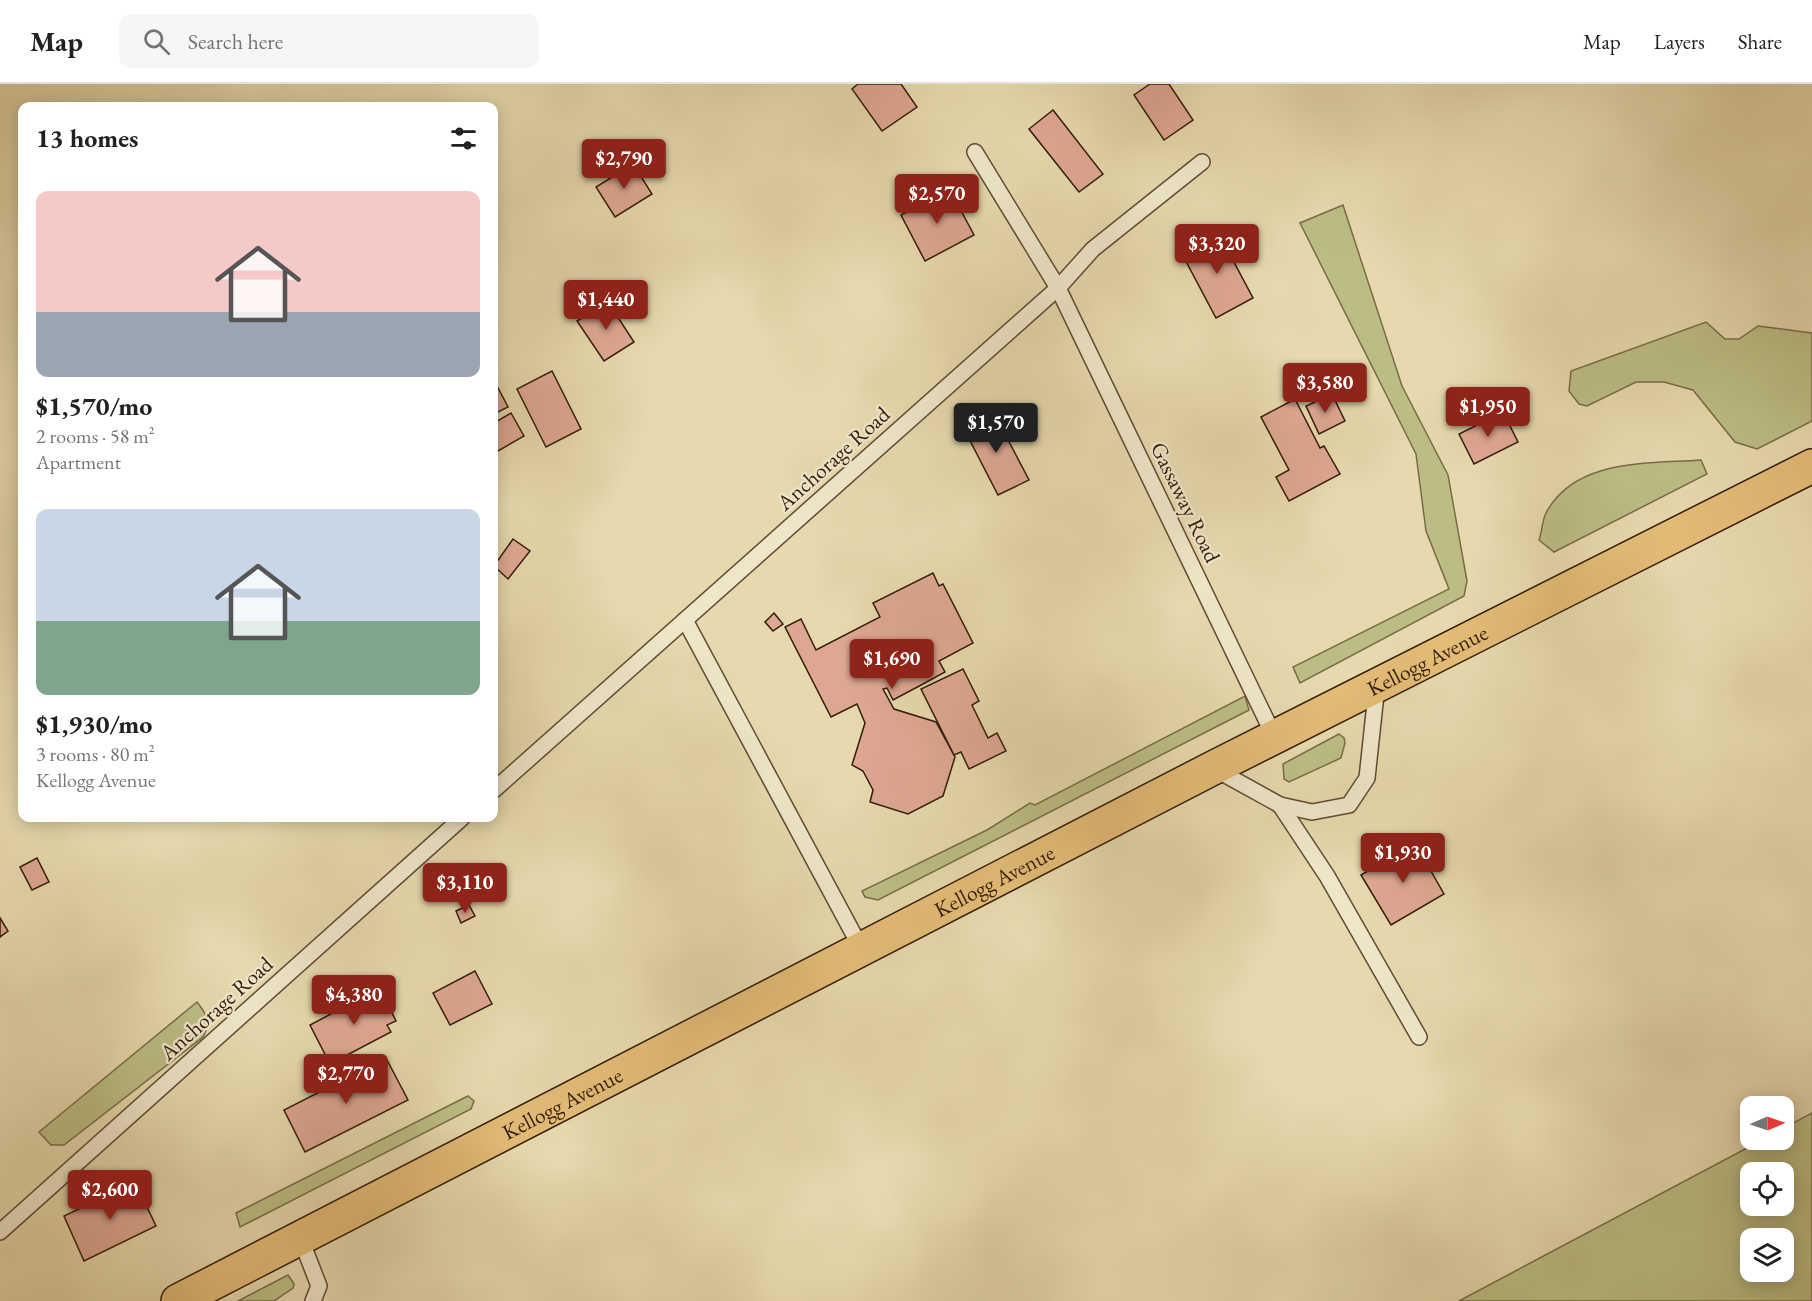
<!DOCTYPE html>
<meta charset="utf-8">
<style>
:root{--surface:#fff;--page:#f6f6f6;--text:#202124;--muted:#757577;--line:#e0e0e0;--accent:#8f2418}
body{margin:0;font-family:"EB Garamond",serif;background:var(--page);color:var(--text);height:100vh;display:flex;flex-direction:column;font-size:22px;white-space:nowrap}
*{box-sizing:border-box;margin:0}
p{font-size:20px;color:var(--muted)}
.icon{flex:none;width:33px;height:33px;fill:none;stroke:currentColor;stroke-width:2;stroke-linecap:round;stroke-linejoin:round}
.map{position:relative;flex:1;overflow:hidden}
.details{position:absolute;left:18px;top:18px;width:480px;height:720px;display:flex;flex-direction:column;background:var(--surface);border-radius:12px;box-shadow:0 3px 15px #0003}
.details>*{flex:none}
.needle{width:39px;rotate:88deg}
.fabs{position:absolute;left:1740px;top:1012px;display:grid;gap:12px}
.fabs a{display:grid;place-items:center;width:54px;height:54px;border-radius:12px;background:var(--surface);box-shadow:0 3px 15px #0003;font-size:30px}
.price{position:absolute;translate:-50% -51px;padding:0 14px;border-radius:6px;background:var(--accent);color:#fff;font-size:20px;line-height:39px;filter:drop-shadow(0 2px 3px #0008)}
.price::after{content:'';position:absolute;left:50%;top:36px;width:18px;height:14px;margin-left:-9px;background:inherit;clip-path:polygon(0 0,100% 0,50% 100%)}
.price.selected{background:#222;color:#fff}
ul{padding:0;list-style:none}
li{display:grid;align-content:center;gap:12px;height:318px;padding:0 18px}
li span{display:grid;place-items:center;height:186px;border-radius:12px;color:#555}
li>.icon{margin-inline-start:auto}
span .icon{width:108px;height:108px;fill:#fffc;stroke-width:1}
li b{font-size:26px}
h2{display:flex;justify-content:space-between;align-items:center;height:72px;padding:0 18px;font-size:26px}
header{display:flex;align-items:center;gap:36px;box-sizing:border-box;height:84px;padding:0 30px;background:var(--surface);border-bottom:2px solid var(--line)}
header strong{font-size:28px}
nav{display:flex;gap:33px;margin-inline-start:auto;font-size:21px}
.search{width:420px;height:54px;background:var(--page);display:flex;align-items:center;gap:15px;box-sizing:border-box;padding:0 21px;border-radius:12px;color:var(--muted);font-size:22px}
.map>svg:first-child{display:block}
.green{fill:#bcbd85;stroke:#786c48;stroke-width:1.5;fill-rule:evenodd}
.building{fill:#dea792;stroke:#331c0b;stroke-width:1.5}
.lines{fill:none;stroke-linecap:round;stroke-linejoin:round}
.service-casing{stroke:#604b34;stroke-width:18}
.primary-casing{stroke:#331c0b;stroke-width:36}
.service{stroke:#efe6ca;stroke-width:15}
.primary{stroke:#e3bc76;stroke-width:33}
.labels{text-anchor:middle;stroke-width:4.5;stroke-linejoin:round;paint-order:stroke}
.street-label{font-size:22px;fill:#331c0b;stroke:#efe6ca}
</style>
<header>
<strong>Map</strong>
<div class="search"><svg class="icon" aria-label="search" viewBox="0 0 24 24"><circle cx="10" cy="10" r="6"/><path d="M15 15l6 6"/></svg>Search here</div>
<nav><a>Map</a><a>Layers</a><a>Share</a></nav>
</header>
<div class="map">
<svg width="1812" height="1217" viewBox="0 0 1812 1217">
<rect width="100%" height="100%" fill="#e6d9ad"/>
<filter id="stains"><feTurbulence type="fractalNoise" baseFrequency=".00333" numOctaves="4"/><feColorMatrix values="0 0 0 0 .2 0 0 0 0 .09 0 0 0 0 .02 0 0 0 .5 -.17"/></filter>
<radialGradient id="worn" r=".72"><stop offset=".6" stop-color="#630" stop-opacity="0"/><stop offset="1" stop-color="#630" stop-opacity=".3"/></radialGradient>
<g class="green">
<path d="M1343 121 1402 302 1448 391 1467 497 1464 512 1300 599 1293 583 1449 505 1426 447 1416 370 1300 139Z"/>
<path d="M1706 238 1725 255H1739L1758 242 1812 249V337L1757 365 1735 358 1693 306 1664 298H1636L1587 322 1579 320 1569 307 1571 287Z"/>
<path d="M1701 376 1707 390 1554 468 1539 456C1542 448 1542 437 1546 429 1575 374 1648 380 1701 376Z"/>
<path d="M1245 612 1249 626 878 816 865 813 862 807 987 746 1030 719 1035 721Z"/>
<path d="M1339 650 1344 654 1345 659 1341 674 1289 698 1284 695 1283 680Z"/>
<path d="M197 918C208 932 211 937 203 953L64 1061H51L39 1048Z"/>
<path d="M468 1012 474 1017 471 1025 240 1143 236 1129Z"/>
<path d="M1812 1029V1217H1459L1762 1056H1784V1044ZM1750 1089H1784V1122H1750ZM1750 1155H1784V1188H1750Z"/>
<path d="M288 1191 294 1200 293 1204 274 1217H238Z"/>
</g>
<g class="building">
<path d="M858 0H901L917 23 882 47 852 5Z"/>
<path d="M1150 0H1169L1193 36 1164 56 1134 11Z"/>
<path d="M1053 26 1103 90 1079 108 1029 45Z"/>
<path d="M633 80 652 110 615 133 596 103Z"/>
<path d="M950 106 974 151 925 177 901 131Z"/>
<path d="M1218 148 1253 214 1216 234 1181 168Z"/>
<path d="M608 218 634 258 604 277 577 237Z"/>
<path d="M552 287 581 345 546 363 517 305Z"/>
<path d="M496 300 508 323 494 330V301Z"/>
<path d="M1332 310 1345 337 1319 350 1306 322Z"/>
<path d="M1295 315 1320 364 1324 362 1340 390 1289 417 1276 393 1289 386 1261 333Z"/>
<path d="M1503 328 1518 358 1474 380 1459 350Z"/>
<path d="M511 329 524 352 498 367 494 360V339Z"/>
<path d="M994 329 1029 396 998 411 964 345Z"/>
<path d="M513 455 530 467 508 495 494 482Z"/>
<path d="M933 489 939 502 943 500 973 559 939 577 945 588 923 600 893 616 887 604 883 605 894 625 936 638 955 673 943 712 908 730 870 718 873 706 863 687 852 681 865 639 857 620 831 633 785 543 801 535 816 566 880 533 873 519Z"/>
<path d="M774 529 783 540 773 547 765 538Z"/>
<path d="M963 585 979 617 972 621 988 654 997 649 1006 667 969 685 961 668 954 671 921 605Z"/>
<path d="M1415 759 1444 810 1391 841 1361 791Z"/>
<path d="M37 774 49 798 32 806 20 783Z"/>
<path d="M469 821 475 832 461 839 456 827Z"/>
<path d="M0 834 8 847 0 853Z"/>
<path d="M475 887 492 920 450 941 433 909Z"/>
<path d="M380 904 396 937 387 941 391 948 330 980 310 941Z"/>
<path d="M386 974 408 1016 305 1068 284 1026Z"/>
<path d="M135 1098 156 1142 84 1177 64 1132Z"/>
</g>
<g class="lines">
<g class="service-casing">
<g id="service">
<path d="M975 68 1058 204 1274 652"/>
<path d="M685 536 861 864"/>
<path d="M1213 684 1280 721 1312 728 1349 721 1367 694 1377 601"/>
<path d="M494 706 1058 204 1093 165 1202 78"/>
<path d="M1280 721 1327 792 1419 953"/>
<path d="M0 1148 462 734"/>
<path d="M300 1153 319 1202 313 1217"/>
</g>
</g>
<g class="primary-casing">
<g id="primary">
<path id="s1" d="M178 1217 1213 684 1812 382"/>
</g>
</g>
<use href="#service" class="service"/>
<use href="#primary" class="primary"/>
</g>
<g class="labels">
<g class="street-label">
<text transform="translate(833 374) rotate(-42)" y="8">Anchorage Road</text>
<text transform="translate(1186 418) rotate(64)" y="8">Gassaway Road</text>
<text dy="8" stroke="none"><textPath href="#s1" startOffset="1404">Kellogg Avenue</textPath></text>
<text dy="8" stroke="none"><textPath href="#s1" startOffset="918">Kellogg Avenue</textPath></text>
<text transform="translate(216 924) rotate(-42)" y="8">Anchorage Road</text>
<text dy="8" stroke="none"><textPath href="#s1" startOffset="432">Kellogg Avenue</textPath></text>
</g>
</g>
<rect width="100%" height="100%" filter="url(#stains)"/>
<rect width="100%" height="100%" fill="url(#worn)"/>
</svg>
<div class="fabs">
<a><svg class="needle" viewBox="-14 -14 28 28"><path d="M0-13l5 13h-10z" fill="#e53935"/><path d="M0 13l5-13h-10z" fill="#757577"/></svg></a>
<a><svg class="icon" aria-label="locate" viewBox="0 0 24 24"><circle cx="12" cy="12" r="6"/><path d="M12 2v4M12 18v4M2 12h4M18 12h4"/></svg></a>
<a><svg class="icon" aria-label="layers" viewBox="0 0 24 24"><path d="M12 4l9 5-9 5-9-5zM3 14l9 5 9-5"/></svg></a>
</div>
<b class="price" style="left:624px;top:106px">$2,790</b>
<b class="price" style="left:937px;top:141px">$2,570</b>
<b class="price" style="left:1217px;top:191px">$3,320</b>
<b class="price" style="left:606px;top:247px">$1,440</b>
<b class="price" style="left:1325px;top:330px">$3,580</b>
<b class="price" style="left:1488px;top:354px">$1,950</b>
<b class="price selected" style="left:996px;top:370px">$1,570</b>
<b class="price" style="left:892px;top:606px">$1,690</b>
<b class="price" style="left:1403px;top:800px">$1,930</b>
<b class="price" style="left:465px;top:830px">$3,110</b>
<b class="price" style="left:354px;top:942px">$4,380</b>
<b class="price" style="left:346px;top:1021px">$2,770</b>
<b class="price" style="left:110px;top:1137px">$2,600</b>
<section class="details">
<h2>13 homes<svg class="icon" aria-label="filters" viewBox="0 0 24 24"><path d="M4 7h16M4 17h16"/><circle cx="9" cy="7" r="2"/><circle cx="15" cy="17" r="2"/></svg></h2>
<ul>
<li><span style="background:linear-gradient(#f6c9c9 65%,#9aa5b1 0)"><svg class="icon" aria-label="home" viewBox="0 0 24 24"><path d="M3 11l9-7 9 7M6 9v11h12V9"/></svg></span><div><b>$1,570/mo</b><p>2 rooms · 58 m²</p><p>Apartment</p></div></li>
<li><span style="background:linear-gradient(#c9d6e8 60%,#7fa58c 0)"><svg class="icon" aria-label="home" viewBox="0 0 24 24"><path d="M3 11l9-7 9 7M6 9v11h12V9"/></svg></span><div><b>$1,930/mo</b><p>3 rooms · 80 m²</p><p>Kellogg Avenue</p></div></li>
</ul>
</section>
</div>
